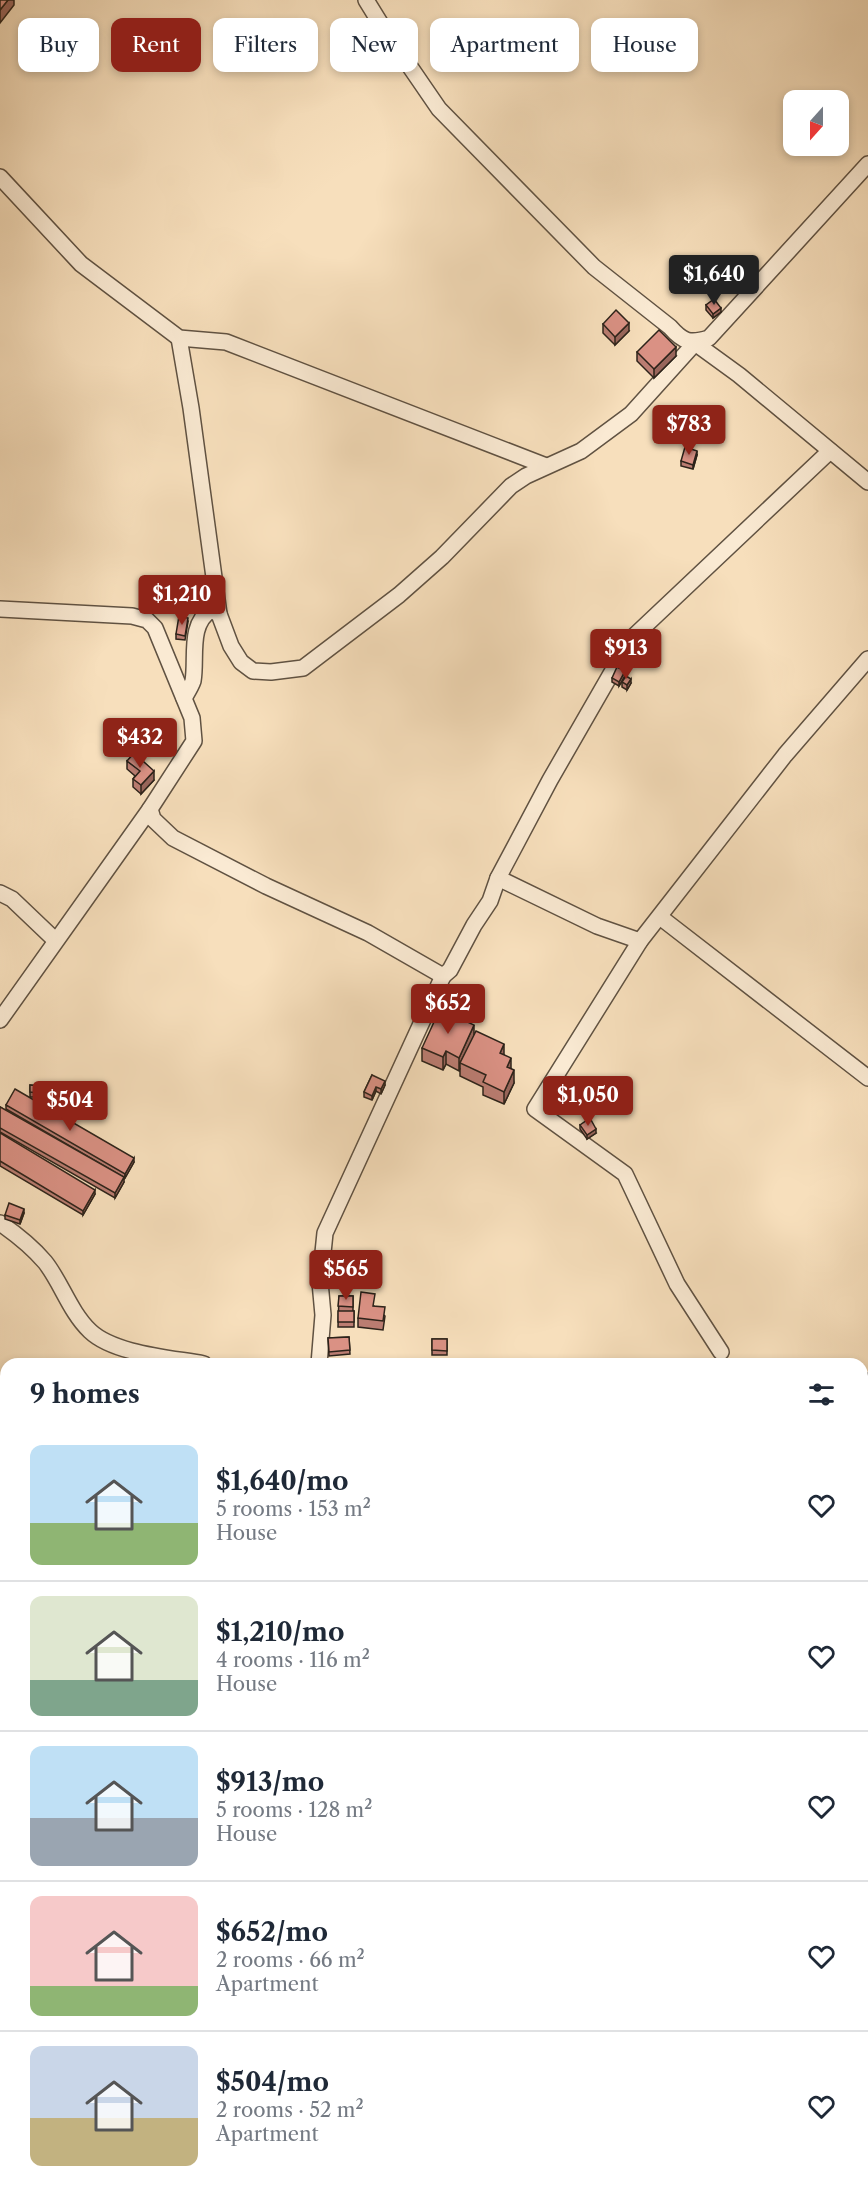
<!DOCTYPE html>
<meta charset="utf-8">
<style>
:root{--surface:#fff;--page:#f2f2f3;--text:#1f2937;--muted:#747a83;--line:#e0e1e3;--accent:#8f2418}
body{margin:0;font-family:"Libre Caslon Text",serif;background:var(--page);color:var(--text);height:100vh;display:flex;flex-direction:column;font-size:22px;white-space:nowrap}
*{box-sizing:border-box;margin:0}
p{font-size:20px;color:var(--muted)}
.icon{flex:none;width:33px;height:33px;fill:none;stroke:currentColor;stroke-width:2;stroke-linecap:round;stroke-linejoin:round}
.map{position:relative;flex:1;overflow:hidden}
.side{position:absolute;left:0px;top:1358px;width:868px;height:836px;display:flex;flex-direction:column;background:var(--surface);border-radius:18px 18px 0 0;box-shadow:0 3px 9px #0003}
.side>*{flex:none}
.banner{position:absolute;left:18px;top:18px;width:832px;height:54px;display:flex;gap:12px}
.needle{width:39px;rotate:201deg}
.buttons{position:absolute;left:783px;top:90px;display:grid;gap:12px}
.buttons a{display:grid;place-items:center;width:66px;height:66px;border-radius:12px;background:var(--surface);box-shadow:0 3px 9px #0003;font-size:30px}
.price{position:absolute;translate:-50% -51px;padding:0 14px;border-radius:6px;background:var(--accent);color:#fff;font-size:20px;line-height:39px;filter:drop-shadow(0 2px 3px #0008)}
.price::after{content:'';position:absolute;left:50%;top:36px;width:18px;height:14px;margin-left:-9px;background:inherit;clip-path:polygon(0 0,100% 0,50% 100%)}
.price.active{background:#222;color:#fff}
ul{padding:0;list-style:none}
li{display:flex;align-items:center;gap:18px;height:150px;padding:0 30px}
li+li{border-top:2px solid var(--line)}
li span{display:grid;place-items:center;flex:none;width:168px;height:120px;border-radius:12px;color:#555}
li>.icon{margin-inline-start:auto}
span .icon{width:72px;height:72px;fill:#fffc;stroke-width:1}
li b{font-size:26px}
h2{display:flex;justify-content:space-between;align-items:center;height:72px;padding:0 30px;font-size:26px}
.pill{padding:0 21px;border-radius:12px;background:var(--surface);box-shadow:0 3px 9px #0003;font-size:21px;line-height:54px}
.pill.active{background:var(--accent);color:#fff}
.map>svg:first-child{display:block}
.lines{fill:none;stroke-linecap:round;stroke-linejoin:round}
.street-casing{stroke:#605242;stroke-width:18}
.street{stroke:#faead3;stroke-width:15}
.wall{fill:#bb7d72;stroke:#2d231a;stroke-width:1.5}
.shaded-wall{fill:#99665c;stroke:#2d231a;stroke-width:1.5}
.building{fill:#da9184;stroke:#2d231a;stroke-width:1.5}
</style>
<div class="map">
<svg width="868" height="2192" viewBox="0 0 868 2192">
<rect width="100%" height="100%" fill="#f7dfbc"/>
<filter id="stains"><feTurbulence type="fractalNoise" baseFrequency=".00333" numOctaves="4"/><feColorMatrix values="0 0 0 0 .2 0 0 0 0 .09 0 0 0 0 .02 0 0 0 .5 -.17"/></filter>
<radialGradient id="worn" r=".72"><stop offset=".6" stop-color="#630" stop-opacity="0"/><stop offset="1" stop-color="#630" stop-opacity=".3"/></radialGradient>
<g class="lines">
<g class="street-casing">
<g id="street">
<path d="M366 0 382 26 439 109 594 267 670 327C683 342 690 344 709 338L868 164"/>
<path d="M0 177 81 264 179 338 226 342 546 466"/>
<path d="M179 338 191 408 219 614"/>
<path d="M0 609 132 616 147 620 155 628 192 718 194 741 150 809 153 819 173 838 266 886 368 933 443 976 450 970 474 925 490 901 498 878 597 926 640 941"/>
<path d="M184 698C187 693 191 687 193 681 197 659 188 624 211 610L219 614 231 646 241 662 253 671 271 672 303 668 399 595 442 557 511 486 526 476 581 451 631 414 695 343 739 375 868 482"/>
<path d="M498 878 550 780 631 639 830 451"/>
<path d="M0 893 12 899 55 940"/>
<path d="M660 917 868 1078"/>
<path d="M0 1020 150 809"/>
<path d="M0 1223C16 1234 33 1248 45 1262 61 1282 70 1312 90 1331 114 1354 172 1358 204 1364"/>
<path d="M721 1352 677 1284 625 1174 535 1109 640 941 785 755 868 659"/>
<path d="M319 1364 323 1315 320 1282 325 1233 443 976"/>
<path d="M0 1609 6 1615"/>
<path d="M0 1679 6 1672"/>
</g>
</g>
<use href="#street" class="street"/>
</g>
<g class="wall">
<path d="M706 305 721 312 713 318 706 310Z"/>
<path d="M603 324 629 331 615 345 603 333Z"/>
<path d="M637 352 676 356 654 378 637 361Z"/>
<path d="M697 455 693 469 681 466V461Z"/>
<path d="M188 622 185 640 176 639V634Z"/>
<path d="M625 676 619 686 612 682V678Z"/>
<path d="M622 682 631 683 627 690 622 687Z"/>
<path d="M127 761 154 780 141 794 133 787V779L135 776 127 769Z"/>
<path d="M474 1033 504 1055 511 1069 514 1083 504 1104 483 1095V1087L460 1076V1068L459 1071 446 1064 443 1070 422 1061V1048Z"/>
<path d="M372 1075 385 1085 381 1094 376 1091 372 1100 364 1097V1092Z"/>
<path d="M30 1085 39 1086 38 1097H30Z"/>
<path d="M6 1105 134 1162 125 1178 6 1109Z"/>
<path d="M0 1107 124 1182 115 1198 0 1132Z"/>
<path d="M580 1125 596 1133 587 1139 580 1129Z"/>
<path d="M0 1133 95 1194 83 1215 0 1166Z"/>
<path d="M24 1213 20 1224 5 1219V1215Z"/>
<path d="M339 1296H353V1311H354V1327H338Z"/>
<path d="M374 1306 385 1316 383 1330 358 1327V1318Z"/>
<path d="M349 1337 350 1354 329 1356 328 1338Z"/>
<rect x="432" y="1339" width="15" height="16"/>
<path d="M868 1373V1427L862 1422V1379Z"/>
<path d="M868 1442V1461L862 1452V1445Z"/>
</g>
<g class="shaded-wall">
<path d="M8 0H14V5L0 23V10Z"/>
<path d="M721 308V312L713 318V314Z"/>
<path d="M629 323V331L615 345V337Z"/>
<path d="M676 347V356L654 378V369Z"/>
<path d="M697 451V455L693 469V465Z"/>
<path d="M625 671V676L619 686V682Z"/>
<path d="M631 679V683L627 690V685Z"/>
<path d="M154 771V780L141 794V785Z"/>
<path d="M474 1025V1038L460 1063V1068L459 1071V1058Z"/>
<path d="M504 1044V1057L500 1053Z"/>
<path d="M446 1051V1064L443 1070V1057Z"/>
<path d="M511 1058V1071L507 1067Z"/>
<path d="M514 1070V1083L504 1104V1092Z"/>
<path d="M385 1081V1085L381 1094V1089Z"/>
<path d="M376 1087V1091L372 1100V1096Z"/>
<path d="M596 1129V1133L587 1139V1135Z"/>
<path d="M134 1158V1162L125 1178V1174Z"/>
<path d="M124 1177V1182L115 1198V1193Z"/>
<path d="M95 1190V1194L83 1215V1211Z"/>
<path d="M24 1209V1213L20 1224V1220Z"/>
</g>
<g class="building">
<path d="M0 0H8L0 10Z"/>
<path d="M714 299 721 308 713 314 706 305Z"/>
<path d="M616 310 629 323 615 337 603 324Z"/>
<path d="M659 330 676 347 654 369 637 352Z"/>
<path d="M685 447 697 451 693 465 681 461Z"/>
<path d="M179 616 188 618 185 636 176 634Z"/>
<path d="M617 667 625 671 619 682 612 678Z"/>
<path d="M626 676 631 679 627 685 622 682Z"/>
<path d="M134 753 154 771 141 785 133 779 140 771 127 761Z"/>
<path d="M440 1009 474 1025 459 1058 446 1051 443 1057 422 1048Z"/>
<path d="M476 1031 504 1044 500 1053 511 1058 507 1067 514 1070 504 1092 483 1082 486 1075 460 1063Z"/>
<path d="M372 1075 385 1081 381 1089 376 1087 372 1096 364 1092Z"/>
<path d="M30 1085 39 1086 38 1093 30 1092Z"/>
<path d="M15 1089 134 1158 125 1174 6 1105Z"/>
<path d="M0 1107 124 1177 115 1193 0 1128Z"/>
<path d="M590 1118 596 1129 587 1135 580 1125Z"/>
<path d="M0 1133 95 1190 83 1211 0 1161Z"/>
<path d="M9 1203 24 1209 20 1220 5 1215Z"/>
<path d="M361 1292 375 1294 373 1306 385 1307 383 1321 358 1318Z"/>
<path d="M339 1296H353V1307L338 1306Z"/>
<rect x="338" y="1311" width="16" height="11"/>
<path d="M349 1337 350 1350 329 1352 328 1338Z"/>
<path d="M432 1339H447V1351L432 1350Z"/>
<path d="M868 1373V1414L862 1409V1379Z"/>
<path d="M868 1442V1457L862 1448V1445Z"/>
</g>
<rect width="100%" height="100%" filter="url(#stains)"/>
<rect width="100%" height="100%" fill="url(#worn)"/>
</svg>
<div class="buttons">
<a><svg class="needle" viewBox="-14 -14 28 28"><path d="M0-13l5 13h-10z" fill="#e53935"/><path d="M0 13l5-13h-10z" fill="#747a83"/></svg></a>
</div>
<b class="price active" style="left:714px;top:306px">$1,640</b>
<b class="price" style="left:689px;top:456px">$783</b>
<b class="price" style="left:182px;top:626px">$1,210</b>
<b class="price" style="left:626px;top:680px">$913</b>
<b class="price" style="left:140px;top:769px">$432</b>
<b class="price" style="left:448px;top:1035px">$652</b>
<b class="price" style="left:588px;top:1127px">$1,050</b>
<b class="price" style="left:70px;top:1132px">$504</b>
<b class="price" style="left:346px;top:1301px">$565</b>
<div class="banner">
<a class="pill">Buy</a>
<a class="pill active">Rent</a>
<a class="pill">Filters</a>
<a class="pill">New</a>
<a class="pill">Apartment</a>
<a class="pill">House</a>
</div>
<section class="side">
<h2>9 homes<svg class="icon" aria-label="filters" viewBox="0 0 24 24"><path d="M4 7h16M4 17h16"/><circle cx="9" cy="7" r="2"/><circle cx="15" cy="17" r="2"/></svg></h2>
<ul>
<li><span style="background:linear-gradient(#bfe0f5 65%,#8fb573 0)"><svg class="icon" aria-label="home" viewBox="0 0 24 24"><path d="M3 11l9-7 9 7M6 9v11h12V9"/></svg></span><div><b>$1,640/mo</b><p>5 rooms · 153 m²</p><p>House</p></div><svg class="icon" aria-label="heart" viewBox="0 0 24 24"><path d="M12 20l-8-8c-3-5 5-10 8-4 3-6 11-1 8 4z"/></svg></li>
<li><span style="background:linear-gradient(#dfe7d0 70%,#7fa58c 0)"><svg class="icon" aria-label="home" viewBox="0 0 24 24"><path d="M3 11l9-7 9 7M6 9v11h12V9"/></svg></span><div><b>$1,210/mo</b><p>4 rooms · 116 m²</p><p>House</p></div><svg class="icon" aria-label="heart" viewBox="0 0 24 24"><path d="M12 20l-8-8c-3-5 5-10 8-4 3-6 11-1 8 4z"/></svg></li>
<li><span style="background:linear-gradient(#bfe0f5 60%,#9aa5b1 0)"><svg class="icon" aria-label="home" viewBox="0 0 24 24"><path d="M3 11l9-7 9 7M6 9v11h12V9"/></svg></span><div><b>$913/mo</b><p>5 rooms · 128 m²</p><p>House</p></div><svg class="icon" aria-label="heart" viewBox="0 0 24 24"><path d="M12 20l-8-8c-3-5 5-10 8-4 3-6 11-1 8 4z"/></svg></li>
<li><span style="background:linear-gradient(#f6c9c9 75%,#8fb573 0)"><svg class="icon" aria-label="home" viewBox="0 0 24 24"><path d="M3 11l9-7 9 7M6 9v11h12V9"/></svg></span><div><b>$652/mo</b><p>2 rooms · 66 m²</p><p>Apartment</p></div><svg class="icon" aria-label="heart" viewBox="0 0 24 24"><path d="M12 20l-8-8c-3-5 5-10 8-4 3-6 11-1 8 4z"/></svg></li>
<li><span style="background:linear-gradient(#c9d6e8 60%,#c2b280 0)"><svg class="icon" aria-label="home" viewBox="0 0 24 24"><path d="M3 11l9-7 9 7M6 9v11h12V9"/></svg></span><div><b>$504/mo</b><p>2 rooms · 52 m²</p><p>Apartment</p></div><svg class="icon" aria-label="heart" viewBox="0 0 24 24"><path d="M12 20l-8-8c-3-5 5-10 8-4 3-6 11-1 8 4z"/></svg></li>
</ul>
</section>
</div>
